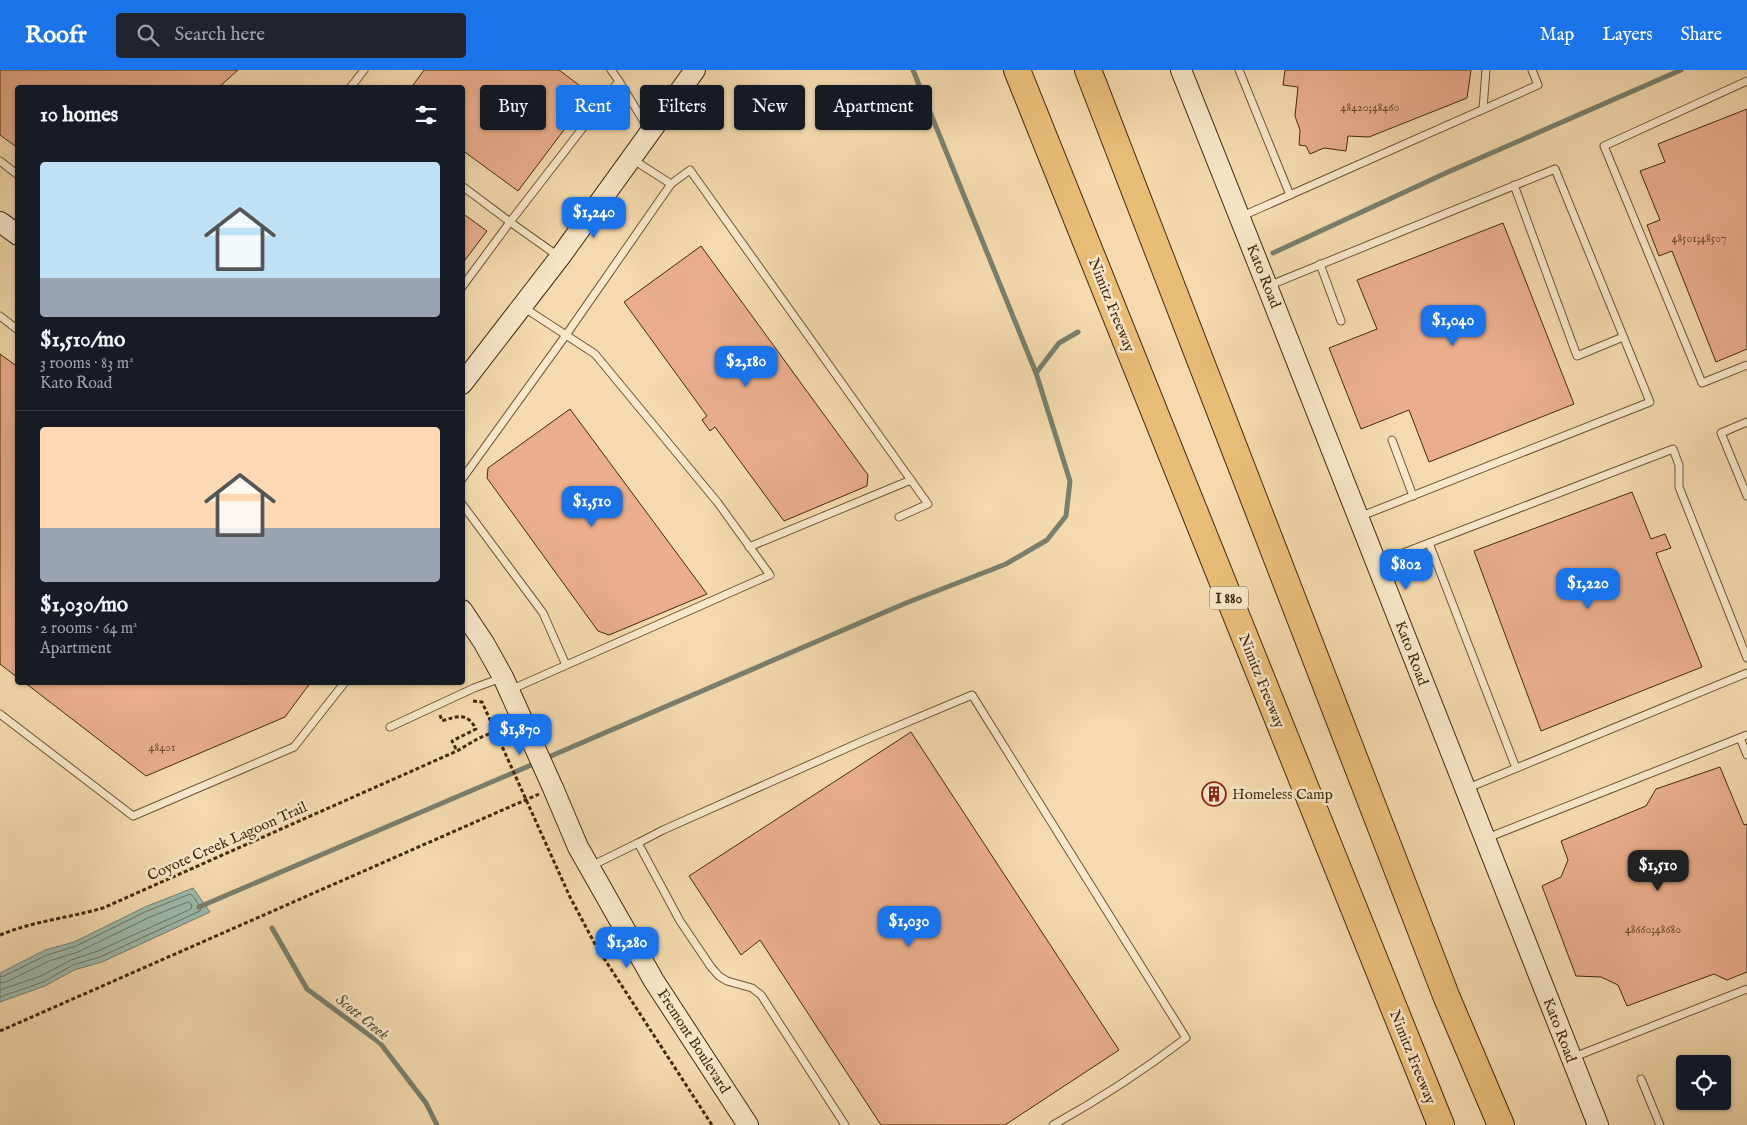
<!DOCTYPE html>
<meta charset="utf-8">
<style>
:root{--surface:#171b24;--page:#20242c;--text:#f1f3f6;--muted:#9ea1a6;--line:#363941;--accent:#1a73e8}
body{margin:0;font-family:"IM FELL English",serif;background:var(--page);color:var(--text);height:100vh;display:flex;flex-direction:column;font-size:19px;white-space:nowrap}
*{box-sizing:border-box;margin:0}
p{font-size:16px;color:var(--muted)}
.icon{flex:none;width:28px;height:28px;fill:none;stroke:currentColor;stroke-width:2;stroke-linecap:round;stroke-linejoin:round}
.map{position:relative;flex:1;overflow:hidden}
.sheet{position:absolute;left:15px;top:15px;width:450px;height:600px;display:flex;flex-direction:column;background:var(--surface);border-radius:5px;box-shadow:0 1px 4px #0004}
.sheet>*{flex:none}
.banner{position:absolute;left:480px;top:15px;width:475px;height:45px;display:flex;gap:10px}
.buttons{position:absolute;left:1676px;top:985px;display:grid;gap:10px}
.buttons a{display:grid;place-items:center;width:55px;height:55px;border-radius:5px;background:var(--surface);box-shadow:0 1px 4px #0004;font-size:25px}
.price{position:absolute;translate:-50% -42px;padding:0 11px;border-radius:10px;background:var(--accent);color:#fff;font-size:16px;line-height:32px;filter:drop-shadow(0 1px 2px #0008)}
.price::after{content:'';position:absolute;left:50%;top:30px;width:15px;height:11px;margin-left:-8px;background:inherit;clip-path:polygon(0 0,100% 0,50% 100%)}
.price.current{background:#222;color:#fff}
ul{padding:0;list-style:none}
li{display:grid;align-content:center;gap:10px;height:265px;padding:0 25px}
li+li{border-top:1px solid var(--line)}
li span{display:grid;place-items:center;height:155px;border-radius:5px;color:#555}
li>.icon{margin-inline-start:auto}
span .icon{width:90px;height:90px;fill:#fffc;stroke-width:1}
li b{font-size:21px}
h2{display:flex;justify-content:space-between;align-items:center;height:60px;padding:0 25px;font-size:21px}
.chip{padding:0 18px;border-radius:5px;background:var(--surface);box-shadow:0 1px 4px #0004;font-size:18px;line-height:45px}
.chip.current{background:var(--accent);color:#fff}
header{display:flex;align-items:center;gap:30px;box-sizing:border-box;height:70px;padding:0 25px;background:var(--accent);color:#fff}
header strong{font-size:24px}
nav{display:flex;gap:28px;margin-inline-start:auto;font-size:18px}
.search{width:350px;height:45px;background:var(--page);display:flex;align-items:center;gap:12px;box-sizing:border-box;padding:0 18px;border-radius:5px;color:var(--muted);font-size:19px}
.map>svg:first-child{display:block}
.water{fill:#9cbaae;stroke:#78806e}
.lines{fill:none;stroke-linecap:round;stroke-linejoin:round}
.shore{stroke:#70725e;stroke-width:1}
.stream{stroke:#78806e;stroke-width:5}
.building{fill:#eaae8c;stroke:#43290f}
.lane-casing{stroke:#6f5537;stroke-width:9}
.secondary-casing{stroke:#43290f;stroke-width:22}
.highway-casing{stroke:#43290f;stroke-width:28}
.path{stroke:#43290f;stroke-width:3;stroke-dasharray:4 2.5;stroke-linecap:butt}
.lane{stroke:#f8e7ca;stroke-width:7}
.secondary{stroke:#f8e7ca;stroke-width:20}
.highway{stroke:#eabd77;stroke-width:26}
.labels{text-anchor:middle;stroke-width:5;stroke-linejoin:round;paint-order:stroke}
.number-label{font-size:12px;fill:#6d4a2e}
.shield{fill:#f8e7ca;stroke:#796247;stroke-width:1}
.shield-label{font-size:14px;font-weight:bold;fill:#43290f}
.street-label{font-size:15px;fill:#43290f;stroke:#f8e7ca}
.poi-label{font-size:15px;fill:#43290f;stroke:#f8e7ca;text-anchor:start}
.water-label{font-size:16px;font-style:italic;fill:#594d37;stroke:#f8e7ca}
</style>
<header>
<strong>Roofr</strong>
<div class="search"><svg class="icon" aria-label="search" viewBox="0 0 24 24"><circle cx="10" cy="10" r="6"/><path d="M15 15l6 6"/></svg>Search here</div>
<nav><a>Map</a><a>Layers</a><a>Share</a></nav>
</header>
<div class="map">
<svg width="1747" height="1055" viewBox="0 0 1747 1055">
<rect width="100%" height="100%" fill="#f4daae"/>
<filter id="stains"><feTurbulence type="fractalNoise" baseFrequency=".004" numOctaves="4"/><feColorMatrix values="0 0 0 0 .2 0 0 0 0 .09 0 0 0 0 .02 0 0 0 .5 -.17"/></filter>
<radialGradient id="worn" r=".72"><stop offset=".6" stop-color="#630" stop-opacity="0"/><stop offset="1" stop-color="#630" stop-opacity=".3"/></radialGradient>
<path class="water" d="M193 818 210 842 102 892 74 900 45 916 0 932V903L45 880 74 872 145 837Z"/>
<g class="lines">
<g class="shore">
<path d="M0 907 4 906 47 885 76 876 147 841 190 824 192 825 201 838 200 841 100 887 73 895 43 912 0 927"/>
<path d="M0 913 6 912 49 891 78 882 150 847 188 832 192 835 191 839 98 881 71 890 41 906 0 920"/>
</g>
<g class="stream">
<path d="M1273 183 1448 102 1681 0"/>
<path d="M1036 303 1059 273 1078 262"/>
<path d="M544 689 906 533 1006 494 1047 470 1066 446 1070 411 1036 303 913 0"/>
<path d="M199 837 536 693"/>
<path d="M272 858 307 919 380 973 426 1033 437 1055"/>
</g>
</g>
<g class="building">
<path d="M0 0H238L218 18H18V78L0 65Z"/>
<path d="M424 0H559L591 24 518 121 462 80V18H411Z"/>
<path d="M1285 0H1471L1467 28 1369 67 1348 66 1346 81 1324 78 1310 84 1306 76 1299 75 1300 60 1295 46 1298 17 1283 15Z"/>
<path d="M1747 39V279L1716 292 1672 181 1659 186 1647 155 1660 150 1640 101 1665 92 1658 74Z"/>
<path d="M462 143 487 161 462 194Z"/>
<path d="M1503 153 1574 334 1429 392 1409 340 1361 359 1329 278 1377 259 1357 210Z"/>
<path d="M701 176 868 405 867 416 784 451 715 357 710 361 702 350 707 346 624 232Z"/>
<path d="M0 284 18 297V608L0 594Z"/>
<path d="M570 339 707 524 609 565 598 561 487 408 488 398Z"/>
<path d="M1632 422 1651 469 1665 464 1671 478 1656 483 1702 597 1541 661 1474 481Z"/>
<path d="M24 612H311L285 647 146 706Z"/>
<path d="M911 662 1119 980 1005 1055H881L760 870 741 885 689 806Z"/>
<path d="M1720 697 1744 755 1747 754V902L1727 910 1714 904 1627 936 1618 915 1601 907 1576 906 1542 816 1561 807 1568 790 1561 771 1646 736 1656 719Z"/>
</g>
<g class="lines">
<g class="lane-casing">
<g id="lane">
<path d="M1239 0 1290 125"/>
<path d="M619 11 649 60"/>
<path d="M1747 11 1604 76 1702 313 1747 295"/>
<path d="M350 18 364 0"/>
<path d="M1483 39 1486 0"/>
<path d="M0 91 18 105"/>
<path d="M671 114 690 100 928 434 899 447"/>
<path d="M1514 115 1577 286 1623 267"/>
<path d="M462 116 510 152 462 217"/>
<path d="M1240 147 1538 15 1532 0"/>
<path d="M558 186 510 152 619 11 611 0"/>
<path d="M1320 194 1341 251"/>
<path d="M1268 216 1555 99 1650 332 1359 447"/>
<path d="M0 246 18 260"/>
<path d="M1747 352 1721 363 1747 426"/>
<path d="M1392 370 1413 426"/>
<path d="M462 409 566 265 671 114 632 89"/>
<path d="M462 434 543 543 566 595"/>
<path d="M1429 473 1516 698"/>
<path d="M749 477 911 410"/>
<path d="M1377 493 1673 379 1679 395V417L1747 588"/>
<path d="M510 620 770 505 718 433 595 284 523 237"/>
<path d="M0 644 133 746 294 677 345 612"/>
<path d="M390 657 474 618 501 608"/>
<path d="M1740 668 1747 685"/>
<path d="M1468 718 1747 603"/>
<path d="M1487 768 1747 665"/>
<path d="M638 773 663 760 865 670 972 625 1186 968C1144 1000 1100 1029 1053 1055"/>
<path d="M591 796 638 773 680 851 711 897 719 906 727 911 752 918 761 925 845 1055"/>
<path d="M1574 987 1747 919"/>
<path d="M1641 1009 1660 1055"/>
</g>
</g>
<g class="secondary-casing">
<g id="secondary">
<path d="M1181 0 1267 216 1598 1055"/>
<path d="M0 152 18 165"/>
<path d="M462 314 560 187 695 0"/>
<path d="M462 540 484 573 503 607 553 718 578 777 654 911 748 1055"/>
</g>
</g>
<g class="highway-casing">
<g id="highway">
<path d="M1017 0 1441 1055"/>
<path d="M1088 0 1447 928 1501 1055"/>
</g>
</g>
<g class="path">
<path d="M473 631 482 632 570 827 596 876 712 1055"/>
<path d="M440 645 442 651C458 646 467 642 476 659L452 671 457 681"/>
<path d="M0 865C34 851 68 848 103 838L457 681 479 668 506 657"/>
<path d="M0 961 539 724"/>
</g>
<use href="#lane" class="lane"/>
<use href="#secondary" class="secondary"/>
<use href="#highway" class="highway"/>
</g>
<defs>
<g id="building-ring" transform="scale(1.25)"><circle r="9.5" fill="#f8e7ca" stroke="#8f2418" stroke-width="1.5"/><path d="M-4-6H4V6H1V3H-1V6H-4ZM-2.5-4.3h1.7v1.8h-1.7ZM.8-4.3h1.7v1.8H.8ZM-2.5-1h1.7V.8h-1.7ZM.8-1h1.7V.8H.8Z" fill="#8f2418"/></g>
</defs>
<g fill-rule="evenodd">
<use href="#building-ring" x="1214" y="724"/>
</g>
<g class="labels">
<g class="number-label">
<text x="1370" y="41">48420;48460</text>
<text x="1699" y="172">48501;48507</text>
<text x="162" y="681">48401</text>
<text x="1653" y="863">48660;48680</text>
</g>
<rect class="shield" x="1210" y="516.5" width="38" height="23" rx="4"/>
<g class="shield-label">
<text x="1229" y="533">I 880</text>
</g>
<g class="street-label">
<text transform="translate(1264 206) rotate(68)" y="5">Kato Road</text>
<text transform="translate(1112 235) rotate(68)" y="5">Nimitz Freeway</text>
<text transform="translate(1412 583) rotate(69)" y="5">Kato Road</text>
<text transform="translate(1262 611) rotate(68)" y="5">Nimitz Freeway</text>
<text transform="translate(227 771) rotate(-24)" y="5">Coyote Creek Lagoon Trail</text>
<text transform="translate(1560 960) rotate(69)" y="5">Kato Road</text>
<text transform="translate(694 971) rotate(57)" y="5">Fremont Boulevard</text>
<text transform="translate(1413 987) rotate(68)" y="5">Nimitz Freeway</text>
</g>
<g class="poi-label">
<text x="1232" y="729">Homeless Camp</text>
</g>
<g class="water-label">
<text transform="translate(363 946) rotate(39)" y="6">Scott Creek</text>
</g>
</g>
<rect width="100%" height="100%" filter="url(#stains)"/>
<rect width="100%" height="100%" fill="url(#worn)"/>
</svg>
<div class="buttons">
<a><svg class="icon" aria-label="locate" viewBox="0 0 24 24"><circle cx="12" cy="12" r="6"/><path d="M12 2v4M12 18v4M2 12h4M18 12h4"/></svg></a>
</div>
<b class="price" style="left:594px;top:169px">$1,240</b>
<b class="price" style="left:1453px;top:277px">$1,040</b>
<b class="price" style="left:746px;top:318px">$2,180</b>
<b class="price" style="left:592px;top:458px">$1,510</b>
<b class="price" style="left:1406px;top:521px">$802</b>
<b class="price" style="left:1588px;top:540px">$1,220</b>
<b class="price" style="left:520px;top:686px">$1,870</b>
<b class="price current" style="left:1658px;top:822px">$1,510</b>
<b class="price" style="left:909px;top:878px">$1,030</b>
<b class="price" style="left:627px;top:899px">$1,280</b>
<div class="banner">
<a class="chip">Buy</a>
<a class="chip current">Rent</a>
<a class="chip">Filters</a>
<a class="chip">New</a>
<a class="chip">Apartment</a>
</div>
<section class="sheet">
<h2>10 homes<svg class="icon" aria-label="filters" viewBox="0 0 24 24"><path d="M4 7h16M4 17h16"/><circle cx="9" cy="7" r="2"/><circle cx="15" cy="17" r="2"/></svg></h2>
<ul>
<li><span style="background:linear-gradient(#bfe0f5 75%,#9aa5b1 0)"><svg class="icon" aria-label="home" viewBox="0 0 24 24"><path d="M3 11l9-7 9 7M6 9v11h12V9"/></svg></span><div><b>$1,510/mo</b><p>3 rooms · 83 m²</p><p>Kato Road</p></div></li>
<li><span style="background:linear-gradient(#ffd9b3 65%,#9aa5b1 0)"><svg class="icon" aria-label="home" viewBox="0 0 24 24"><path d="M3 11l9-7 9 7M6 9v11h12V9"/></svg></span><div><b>$1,030/mo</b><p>2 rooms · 64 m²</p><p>Apartment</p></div></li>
</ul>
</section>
</div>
